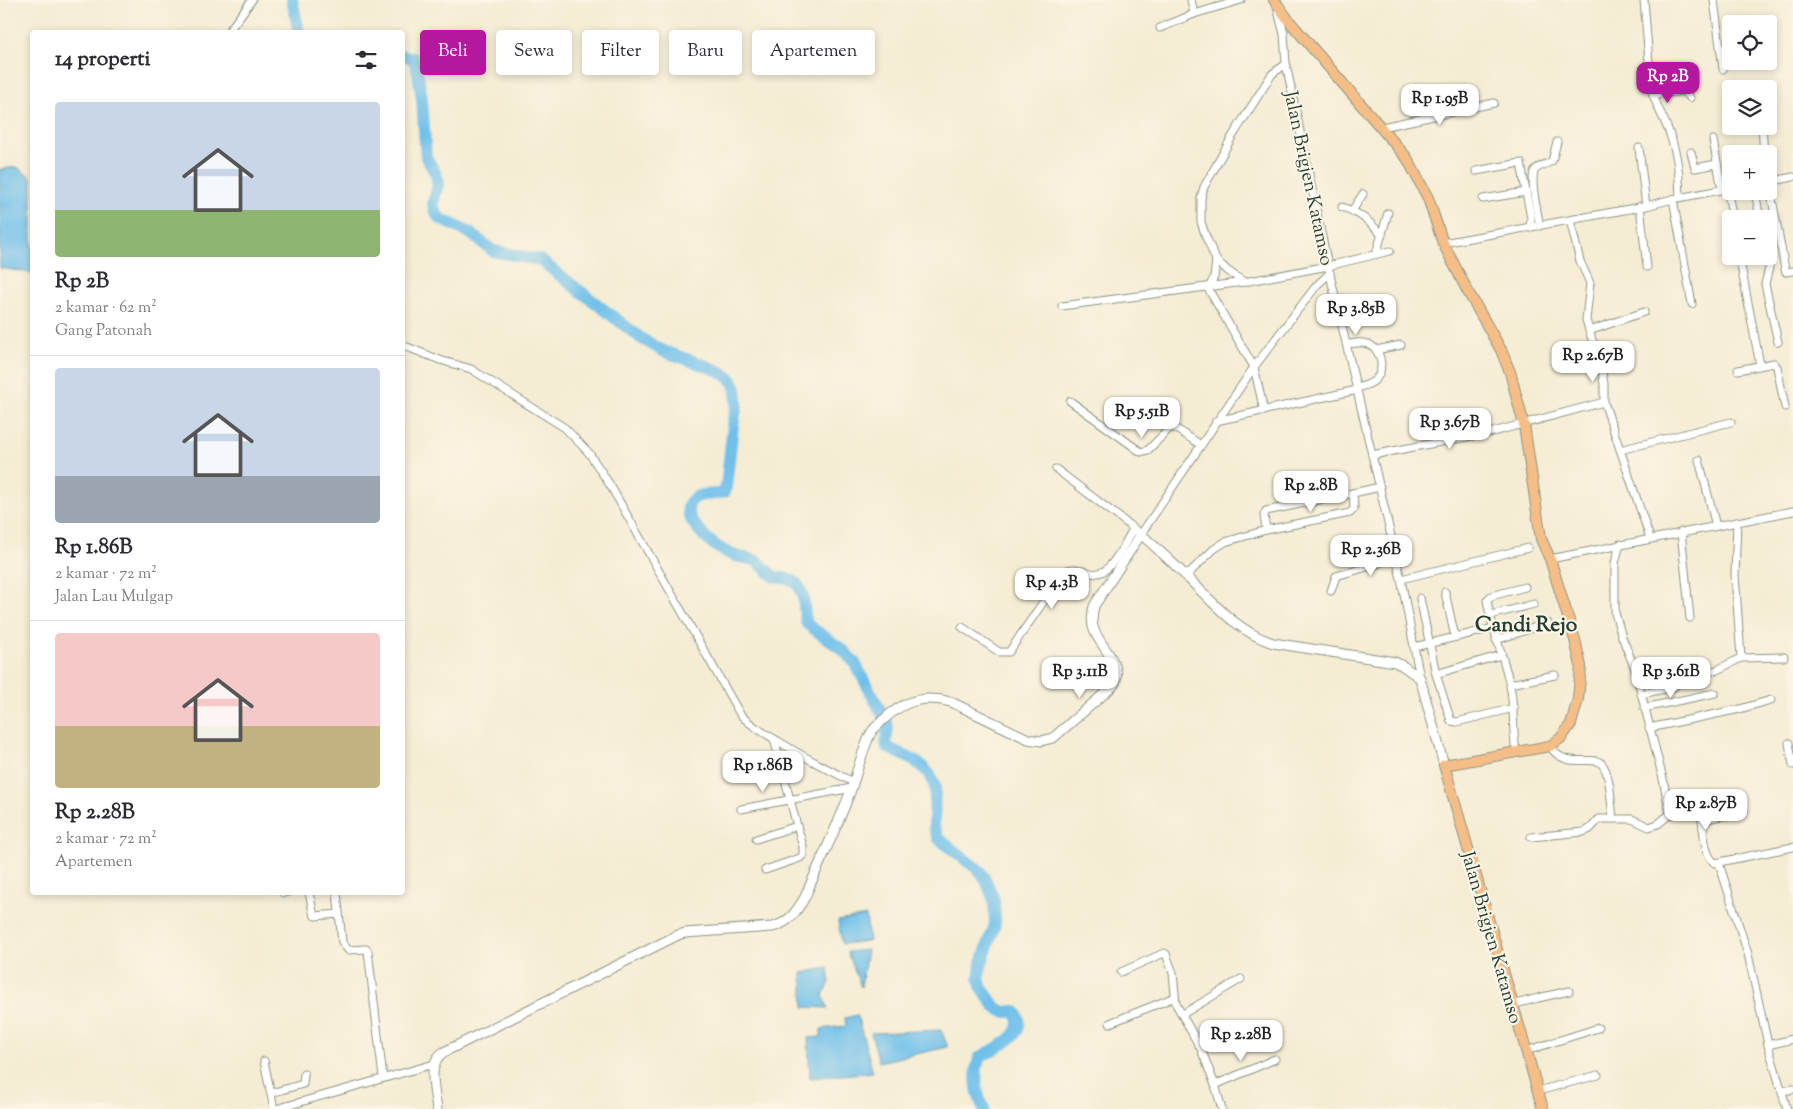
<!DOCTYPE html>
<html lang="id">
<meta charset="utf-8">
<style>
:root{--surface:#fff;--page:#f7f7f7;--text:#2b2b33;--muted:#7c7c81;--line:#e1e1e2;--accent:#b5179e}
body{margin:0;font-family:"Sorts Mill Goudy",serif;background:var(--page);color:var(--text);height:100vh;display:flex;flex-direction:column;font-size:19px;white-space:nowrap}
*{box-sizing:border-box;margin:0}
p{font-size:16px;color:var(--muted)}
.icon{flex:none;width:28px;height:28px;fill:none;stroke:currentColor;stroke-width:2;stroke-linecap:round;stroke-linejoin:round}
.map{position:relative;flex:1;overflow:hidden}
.drawer{position:absolute;left:30px;top:30px;width:375px;height:865px;display:flex;flex-direction:column;background:var(--surface);border-radius:5px;box-shadow:0 2px 8px #0003}
.drawer>*{flex:none}
.top-card{position:absolute;left:420px;top:30px;width:475px;height:45px;display:flex;gap:10px}
.tools{position:absolute;left:1722px;top:15px;display:grid;gap:10px}
.tools a{display:grid;place-items:center;width:55px;height:55px;border-radius:5px;background:var(--surface);box-shadow:0 2px 8px #0003;font-size:25px}
.price{position:absolute;translate:-50% -42px;padding:0 11px;border-radius:10px;background:#fff;color:#222;font-size:16px;line-height:32px;filter:drop-shadow(0 1px 2px #0008)}
.price::after{content:'';position:absolute;left:50%;top:30px;width:15px;height:11px;margin-left:-8px;background:inherit;clip-path:polygon(0 0,100% 0,50% 100%)}
.price.active{background:var(--accent);color:#fff}
ul{padding:0;list-style:none}
li{display:grid;align-content:center;gap:10px;height:265px;padding:0 25px}
li+li{border-top:1px solid var(--line)}
li span{display:grid;place-items:center;height:155px;border-radius:5px;color:#555}
li>.icon{margin-inline-start:auto}
span .icon{width:90px;height:90px;fill:#fffc;stroke-width:1}
li b{font-size:21px}
h2{display:flex;justify-content:space-between;align-items:center;height:60px;padding:0 25px;font-size:21px}
.tag{padding:0 18px;border-radius:5px;background:var(--surface);box-shadow:0 2px 8px #0003;font-size:18px;line-height:45px}
.tag.active{background:var(--accent);color:#fff}
.map>svg:first-child{display:block}
.water{fill:#6fc0ea;stroke:#477e8f}
.lines{fill:none;stroke-linecap:round;stroke-linejoin:round}
.river{stroke:#6fc0ea;stroke-width:12}
.minor-casing{stroke:#8a9484;stroke-width:9}
.tertiary-casing{stroke:#8a9484;stroke-width:11}
.primary-casing{stroke:#8a9484;stroke-width:12}
.minor{stroke:#fff;stroke-width:7}
.tertiary{stroke:#fff;stroke-width:9}
.primary{stroke:#f6be87;stroke-width:10}
.labels{text-anchor:middle;stroke-width:4.5;stroke-linejoin:round;paint-order:stroke}
.street-label{font-size:19px;fill:#1f3d34;stroke:#fcf5e5}
.quarter-label{font-size:21px;font-weight:bold;fill:#1f3d34;stroke:#fcf5e5}
</style>
<div class="map">
<svg width="1793" height="1109" viewBox="0 0 1793 1109">
<rect width="100%" height="100%" fill="#fcf5e5"/>
<filter id="ink" filterUnits="userSpaceOnUse"><feTurbulence type="fractalNoise" baseFrequency=".02" numOctaves="2"/><feDisplacementMap in="SourceGraphic" scale="10" xChannelSelector="R" yChannelSelector="G"/><feConvolveMatrix kernelMatrix="1 2 1 2 8 2 1 2 1" color-interpolation-filters="sRGB"/></filter>
<filter id="wash" filterUnits="userSpaceOnUse"><feTurbulence type="fractalNoise" baseFrequency=".0096" numOctaves="4" result="noise"/><feDisplacementMap in="SourceGraphic" scale="20" xChannelSelector="R" yChannelSelector="G"/><feGaussianBlur stdDeviation="1.12" result="paint"/><feColorMatrix in="noise" values="0 0 0 0 0 0 0 0 0 0 0 0 0 0 0 0 0 1.4 0 .05"/><feComposite in="paint" operator="in"/></filter>
<g filter="url(#wash)">
<rect width="100%" height="100%" fill="#f4ecd3"/>
<g class="water">
<path d="M17 167 32 178V273L0 268V169Z"/>
<path d="M866 916 869 941 842 944 838 921Z"/>
<path d="M867 950 861 987 847 952Z"/>
<path d="M828 968 830 983 823 995 828 1008 804 1007 802 973Z"/>
<path d="M857 1015 873 1072 810 1078 808 1038 821 1037V1029L846 1026 845 1018Z"/>
<path d="M941 1030 948 1047 879 1062 871 1033Z"/>
</g>
<g class="lines">
<g class="river">
<path d="M292 0 299 32"/>
<path d="M402 55 413 58 417 68 422 99 426 157 436 174 438 185 433 203 434 209 439 218 470 233 493 251 540 260 642 339 663 351 712 368 721 372 731 379 736 388 737 403 733 425 726 487 724 492C714 497 701 491 692 500 685 506 688 514 692 521 703 537 717 550 736 556 743 558 753 558 758 562 765 567 768 574 776 577 784 579 791 577 797 584 807 597 802 610 807 624L843 650 855 663 887 723C890 731 884 739 887 747L913 760 922 766 930 775 935 787 934 827 938 838 981 872 987 883 994 900 995 924 981 966 979 978 981 986 995 1007 1004 1012 1015 1011C1032 1035 993 1049 979 1058 974 1075 976 1093 984 1109"/>
</g>
</g>
</g>
<g filter="url(#ink)">
<g class="lines">
<g class="minor-casing">
<g id="minor">
<path d="M1191 0 1194 14"/>
<path d="M1644 0 1651 88C1655 104 1663 116 1669 132 1678 156 1679 172 1680 197"/>
<path d="M1714 0 1723 69"/>
<path d="M1278 11 1284 34 1286 64 1328 266 1401 579 1420 678"/>
<path d="M1160 28 1194 14 1241 0"/>
<path d="M228 32 252 0"/>
<path d="M1653 95 1682 91 1686 93 1690 98"/>
<path d="M1762 126 1764 154"/>
<path d="M1382 127 1494 103"/>
<path d="M1713 140 1722 190"/>
<path d="M1639 148 1646 206"/>
<path d="M1691 152 1695 168 1717 164"/>
<path d="M1476 171 1521 163 1526 192"/>
<path d="M1769 182 1793 177"/>
<path d="M1769 183 1785 269 1786 272 1793 271"/>
<path d="M1727 189 1733 219"/>
<path d="M1755 191 1760 219"/>
<path d="M1483 199 1526 192 1531 218 1530 228"/>
<path d="M1673 199 1692 304"/>
<path d="M1640 206 1647 267"/>
<path d="M1342 207C1359 212 1370 222 1382 235"/>
<path d="M1352 211 1363 194"/>
<path d="M1570 220 1580 261 1590 283 1586 320 1602 372 1604 384V402L1650 538"/>
<path d="M1540 226C1538 215 1529 179 1535 170 1538 166 1548 164 1552 161L1557 142"/>
<path d="M1443 243 1646 206 1673 199 1731 188"/>
<path d="M1376 254 1388 213"/>
<path d="M1739 256 1760 365"/>
<path d="M1768 256 1769 268 1765 284 1778 342"/>
<path d="M1244 282 1228 271 1216 260 1206 237 1201 222V198L1204 187 1232 137 1272 74 1286 64"/>
<path d="M1210 286 1214 277 1216 260"/>
<path d="M1207 287 1254 367 1264 411"/>
<path d="M1062 306 1244 282 1328 266 1390 251"/>
<path d="M1589 331 1644 312"/>
<path d="M1347 344C1352 344 1358 342 1363 343 1380 344 1387 368 1375 380 1370 385 1363 386 1357 388"/>
<path d="M402 345 440 360 471 369 565 428 589 453 610 485 740 714C750 725 764 733 778 741 802 756 827 769 853 782"/>
<path d="M1376 350 1401 345"/>
<path d="M1738 370 1774 363 1777 367 1785 407"/>
<path d="M1070 401 1141 452 1148 450 1170 428H1175L1201 445"/>
<path d="M1216 421 1357 390"/>
<path d="M1620 450 1731 422"/>
<path d="M1372 455 1493 432 1604 402"/>
<path d="M1699 460 1716 526"/>
<path d="M1056 469 1141 534 1254 367 1317 285 1330 273"/>
<path d="M1266 530 1264 515 1266 511 1353 493"/>
<path d="M1681 532 1690 618"/>
<path d="M1550 559 1793 511"/>
<path d="M1186 576 1214 549 1225 542 1266 530 1350 513 1354 509 1353 493 1380 487"/>
<path d="M1401 579 1528 548"/>
<path d="M1331 591 1336 576 1378 564 1395 551"/>
<path d="M1445 592 1455 637"/>
<path d="M1420 598 1436 674 1451 721 1457 722 1514 708"/>
<path d="M1491 615 1534 604"/>
<path d="M962 627 999 652H1009L1063 573C1077 561 1089 580 1104 571 1115 564 1126 541 1133 529"/>
<path d="M1496 640 1548 623"/>
<path d="M1414 647 1494 628"/>
<path d="M1741 658 1784 657"/>
<path d="M1436 674 1501 655"/>
<path d="M1510 684 1555 675"/>
<path d="M1641 694 1674 687 1685 676 1717 670 1741 658 1735 575 1737 522"/>
<path d="M1644 708 1715 693"/>
<path d="M1649 728 1740 709 1771 700"/>
<path d="M774 739 797 826"/>
<path d="M1789 743 1793 765"/>
<path d="M1550 746C1565 771 1594 754 1602 764 1611 775 1611 805 1613 819"/>
<path d="M1516 751C1512 729 1515 708 1510 686 1504 657 1492 630 1487 600L1491 596 1525 587"/>
<path d="M741 809 852 788"/>
<path d="M1670 814C1679 812 1691 807 1700 812L1702 820 1744 811"/>
<path d="M1702 820C1704 833 1704 855 1715 863L1793 847"/>
<path d="M1531 837 1583 832 1590 829 1599 819H1632L1649 827 1658 824 1670 814 1663 779 1635 669 1622 637 1615 613V563L1620 544"/>
<path d="M756 839 797 826 803 846V855L800 858 765 870"/>
<path d="M1719 863 1748 954 1769 1049 1787 1109"/>
<path d="M309 892 313 912 315 916 339 914"/>
<path d="M337 892 342 942 348 950 366 949 368 951 383 1078"/>
<path d="M283 893 288 892"/>
<path d="M1121 972 1164 953 1166 954 1173 973 1176 1004 1201 1049 1215 1085 1222 1109"/>
<path d="M1512 1005 1538 998 1569 991"/>
<path d="M1183 1014 1241 979"/>
<path d="M1110 1023 1175 997"/>
<path d="M1768 1045 1793 1039"/>
<path d="M1526 1051 1598 1028"/>
<path d="M264 1061 274 1109"/>
<path d="M1215 1085 1275 1059"/>
<path d="M1538 1091 1598 1075"/>
<path d="M1783 1091 1793 1089"/>
<path d="M271 1093 303 1084 304 1074"/>
<path d="M276 1109 434 1064"/>
</g>
</g>
<g class="tertiary-casing">
<path id="tertiary" d="M437 1109C435 1092 426 1062 444 1052L678 935 685 933 772 927C788 924 797 911 805 897 820 861 839 824 852 787 856 775 866 738 873 730 896 705 917 693 951 702L1028 739 1041 741 1053 738 1113 686C1126 667 1101 648 1094 630 1091 622 1092 614 1094 606L1141 534C1156 548 1171 561 1186 576 1213 602 1236 631 1273 643L1395 662 1403 666 1420 678 1444 765"/>
</g>
<g class="primary-casing">
<path id="primary" d="M1274 0 1290 22 1407 158 1428 198 1443 243 1467 290 1501 350 1510 372 1524 425 1541 539 1550 559 1575 640 1581 666 1578 699 1571 724 1561 738 1550 746 1444 765 1543 1109"/>
</g>
<use href="#minor" class="minor"/>
<use href="#tertiary" class="tertiary"/>
<use href="#primary" class="primary"/>
</g>
</g>
<g class="labels">
<g class="street-label">
<text transform="translate(1310 178) rotate(78)" y="7">Jalan Brigjen Katamso</text>
<text transform="translate(1493 937) rotate(74)" y="7">Jalan Brigjen Katamso</text>
</g>
<g class="quarter-label">
<text x="1526" y="631">Candi Rejo</text>
</g>
</g>
</svg>
<div class="tools">
<a><svg class="icon" aria-label="locate" viewBox="0 0 24 24"><circle cx="12" cy="12" r="6"/><path d="M12 2v4M12 18v4M2 12h4M18 12h4"/></svg></a>
<a><svg class="icon" aria-label="layers" viewBox="0 0 24 24"><path d="M12 4l9 5-9 5-9-5zM3 14l9 5 9-5"/></svg></a>
<a>+</a>
<a>−</a>
</div>
<b class="price active" style="left:1668px;top:104px">Rp 2B</b>
<b class="price" style="left:1440px;top:126px">Rp 1.95B</b>
<b class="price" style="left:1356px;top:336px">Rp 3.85B</b>
<b class="price" style="left:1593px;top:383px">Rp 2.67B</b>
<b class="price" style="left:1142px;top:439px">Rp 5.51B</b>
<b class="price" style="left:1450px;top:450px">Rp 3.67B</b>
<b class="price" style="left:1311px;top:513px">Rp 2.8B</b>
<b class="price" style="left:1371px;top:577px">Rp 2.36B</b>
<b class="price" style="left:1052px;top:610px">Rp 4.3B</b>
<b class="price" style="left:1080px;top:699px">Rp 3.11B</b>
<b class="price" style="left:1671px;top:699px">Rp 3.61B</b>
<b class="price" style="left:763px;top:793px">Rp 1.86B</b>
<b class="price" style="left:1706px;top:831px">Rp 2.87B</b>
<b class="price" style="left:1241px;top:1062px">Rp 2.28B</b>
<div class="top-card">
<a class="tag active">Beli</a>
<a class="tag">Sewa</a>
<a class="tag">Filter</a>
<a class="tag">Baru</a>
<a class="tag">Apartemen</a>
</div>
<section class="drawer">
<h2>14 properti<svg class="icon" aria-label="filters" viewBox="0 0 24 24"><path d="M4 7h16M4 17h16"/><circle cx="9" cy="7" r="2"/><circle cx="15" cy="17" r="2"/></svg></h2>
<ul>
<li><span style="background:linear-gradient(#c9d6e8 70%,#8fb573 0)"><svg class="icon" aria-label="home" viewBox="0 0 24 24"><path d="M3 11l9-7 9 7M6 9v11h12V9"/></svg></span><div><b>Rp 2B</b><p>2 kamar · 62 m²</p><p>Gang Patonah</p></div></li>
<li><span style="background:linear-gradient(#c9d6e8 70%,#9aa5b1 0)"><svg class="icon" aria-label="home" viewBox="0 0 24 24"><path d="M3 11l9-7 9 7M6 9v11h12V9"/></svg></span><div><b>Rp 1.86B</b><p>2 kamar · 72 m²</p><p>Jalan Lau Mulgap</p></div></li>
<li><span style="background:linear-gradient(#f6c9c9 60%,#c2b280 0)"><svg class="icon" aria-label="home" viewBox="0 0 24 24"><path d="M3 11l9-7 9 7M6 9v11h12V9"/></svg></span><div><b>Rp 2.28B</b><p>2 kamar · 72 m²</p><p>Apartemen</p></div></li>
</ul>
</section>
</div>
